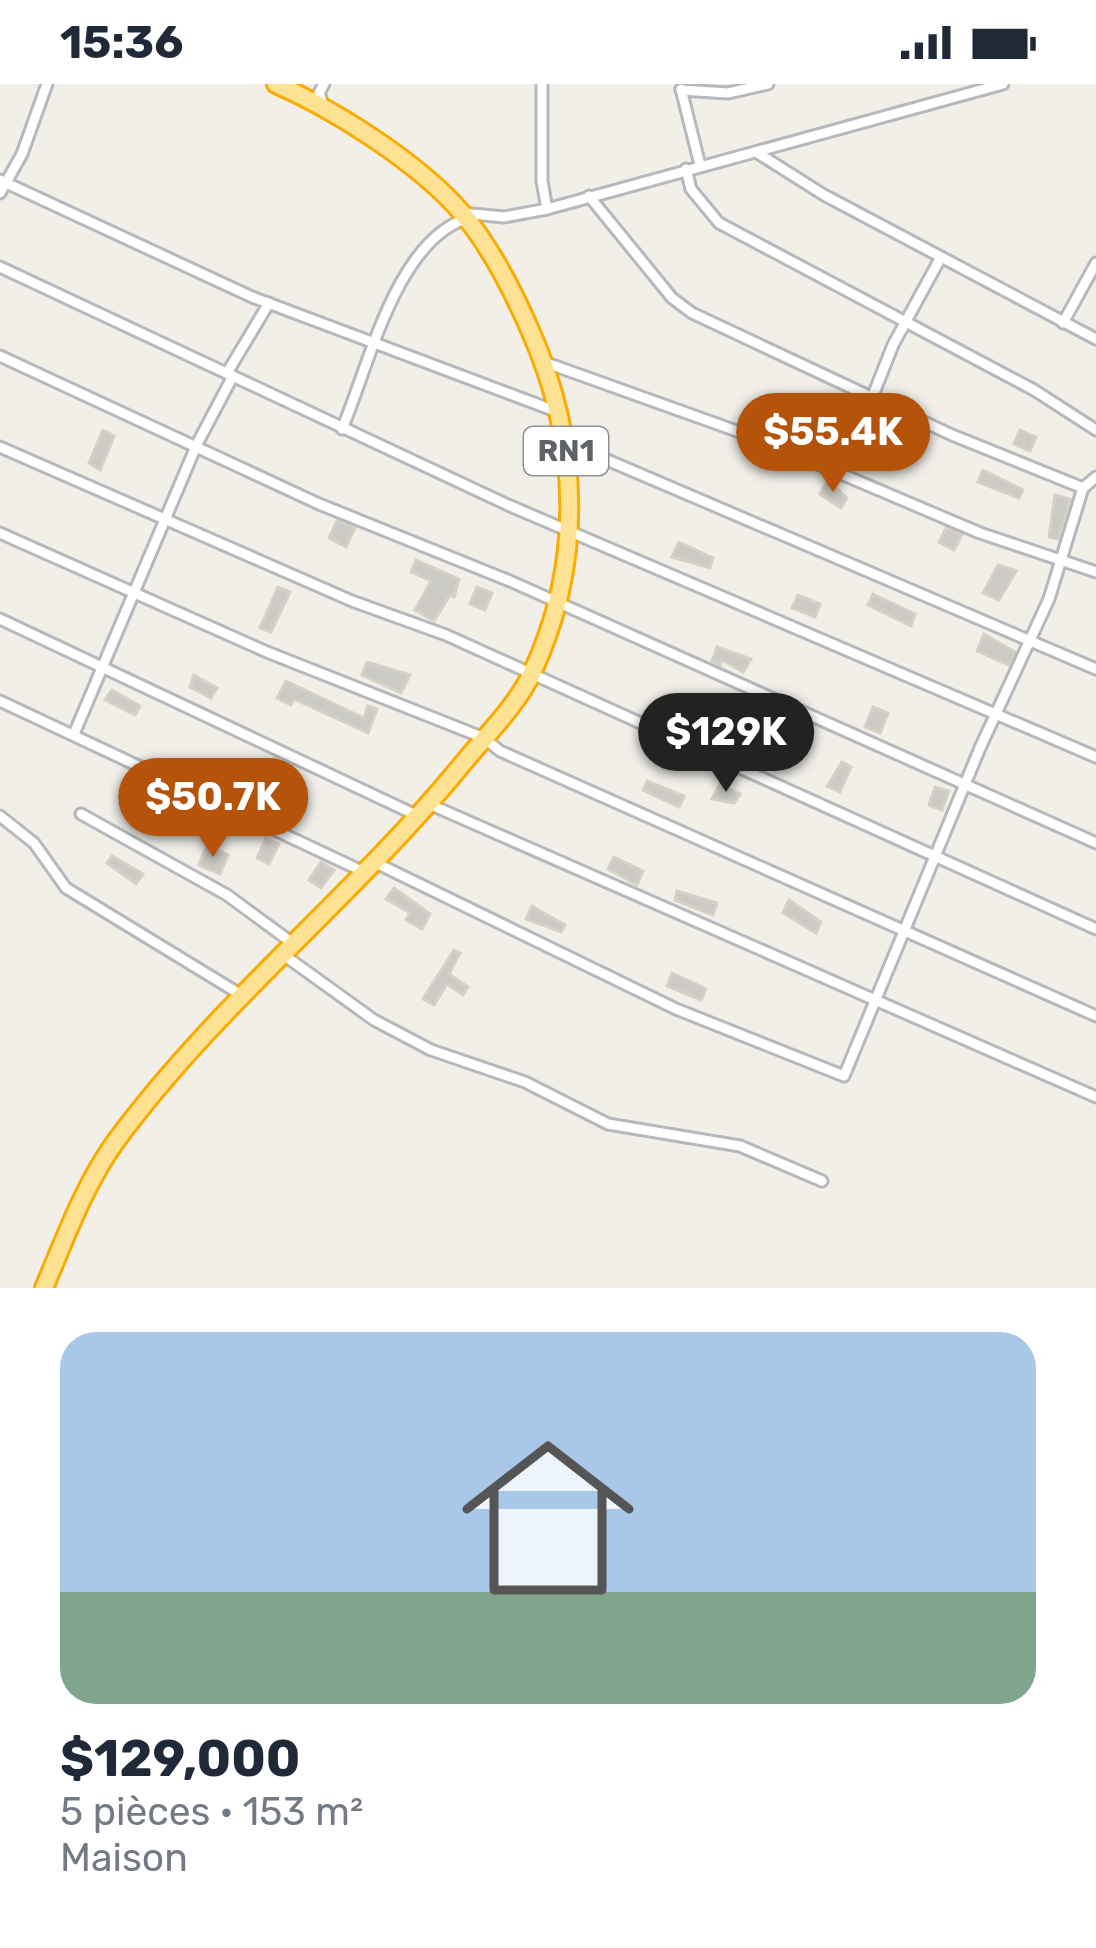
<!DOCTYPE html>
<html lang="fr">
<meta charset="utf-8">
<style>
:root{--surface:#fff;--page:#f2f2f3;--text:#1f2937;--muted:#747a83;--accent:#b45309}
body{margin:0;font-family:Rubik,sans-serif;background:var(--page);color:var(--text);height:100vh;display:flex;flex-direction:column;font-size:45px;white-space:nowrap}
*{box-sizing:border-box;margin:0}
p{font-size:39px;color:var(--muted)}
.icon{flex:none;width:66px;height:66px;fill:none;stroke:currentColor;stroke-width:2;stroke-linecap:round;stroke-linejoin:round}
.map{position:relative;height:1204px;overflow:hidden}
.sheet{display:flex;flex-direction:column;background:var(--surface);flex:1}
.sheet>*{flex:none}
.price{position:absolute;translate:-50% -102px;padding:0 27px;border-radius:42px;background:var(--accent);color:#fff;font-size:39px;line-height:78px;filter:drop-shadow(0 3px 6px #0008)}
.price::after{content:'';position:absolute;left:50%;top:72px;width:36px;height:27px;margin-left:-18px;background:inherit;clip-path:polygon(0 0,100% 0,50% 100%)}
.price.current{background:#222;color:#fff}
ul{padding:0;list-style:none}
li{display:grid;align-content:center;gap:24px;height:636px;padding:0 60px}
li span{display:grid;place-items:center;height:372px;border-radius:36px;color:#555}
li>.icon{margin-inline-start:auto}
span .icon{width:216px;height:216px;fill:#fffc;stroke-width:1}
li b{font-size:51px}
.status{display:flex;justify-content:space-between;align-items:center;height:84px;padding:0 60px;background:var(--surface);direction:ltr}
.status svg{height:33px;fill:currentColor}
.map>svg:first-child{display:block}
.building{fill:#cccac5;stroke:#d6d1c6;stroke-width:3}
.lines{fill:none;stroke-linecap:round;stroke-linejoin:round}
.street-casing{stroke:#b5b8bc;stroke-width:15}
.highway-casing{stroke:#f9ab00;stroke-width:22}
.street{stroke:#fff;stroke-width:9}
.highway{stroke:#fde293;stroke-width:16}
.labels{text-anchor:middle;stroke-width:9;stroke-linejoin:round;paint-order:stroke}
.shield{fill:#fff;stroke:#8f9295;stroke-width:3}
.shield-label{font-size:30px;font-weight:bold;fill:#5f6368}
</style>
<div class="status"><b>15:36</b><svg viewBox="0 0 49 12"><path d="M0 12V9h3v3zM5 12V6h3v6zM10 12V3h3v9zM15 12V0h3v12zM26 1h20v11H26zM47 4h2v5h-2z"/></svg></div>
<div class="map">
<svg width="1096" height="1204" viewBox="0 0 1096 1204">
<rect width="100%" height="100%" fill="#f1efe8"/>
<g class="building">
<path d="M841 319 870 328 862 343 836 330Z"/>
<path d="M770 320 780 325 776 335 795 342 792 350 779 345 776 352 748 336 752 327 764 332Z"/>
<path d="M103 346 114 352 100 386 89 379Z"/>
<path d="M1020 346 1036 353 1030 367 1014 360Z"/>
<path d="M983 386 1023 406 1019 414 978 398Z"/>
<path d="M828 396 847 414 841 424 820 410Z"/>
<path d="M1055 411 1070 415 1058 455 1049 453Z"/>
<path d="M337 437 355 444 346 463 329 454Z"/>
<path d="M946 444 962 451 954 466 939 458Z"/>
<path d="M679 458 713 474 710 484 672 473Z"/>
<path d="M416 476 459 495 454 513 450 511 434 537 415 526 431 497 411 488Z"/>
<path d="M998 481 1016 487 999 516 983 509Z"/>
<path d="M278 503 290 508 271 548 260 544Z"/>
<path d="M477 503 492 509 485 526 470 520Z"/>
<path d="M873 510 915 530 911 542 868 521Z"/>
<path d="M798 511 820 520 815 533 792 524Z"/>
<path d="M984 550 1015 568 1009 581 977 567Z"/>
<path d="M717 563 751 575 743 588 722 576 720 581 712 577Z"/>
<path d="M367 578 410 591 401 609 362 591Z"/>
<path d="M194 591 217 604 211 614 190 603Z"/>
<path d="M286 597 364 634 368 622 377 625 368 649 294 615 291 621 277 614Z"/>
<path d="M112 606 140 622 135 631 105 616Z"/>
<path d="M761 619 778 626 771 640 755 632Z"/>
<path d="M873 623 888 629 880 649 865 643Z"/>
<path d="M770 643 782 648 772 674 761 667Z"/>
<path d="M274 674 293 685 286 697 267 686Z"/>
<path d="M842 678 851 683 840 708 827 702Z"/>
<path d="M647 697 684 712 679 723 643 706Z"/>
<path d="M720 700 740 710 734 719 712 715Z"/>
<path d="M935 703 949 707 942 726 929 721Z"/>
<path d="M266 754 279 760 269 780 257 774Z"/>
<path d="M207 762 228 771 220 790 199 781Z"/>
<path d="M112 772 143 790 136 800 107 779Z"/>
<path d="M614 773 643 787 637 801 608 785Z"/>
<path d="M321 778 334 786 321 804 309 796Z"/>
<path d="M394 804 430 830 422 845 406 836 410 829 386 815Z"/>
<path d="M677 807 717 819 713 831 675 816Z"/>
<path d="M789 816 821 838 816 849 783 829Z"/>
<path d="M532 822 565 841 561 848 526 835Z"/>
<path d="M454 866 460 869 449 890 468 903 463 911 447 900 434 921 423 915Z"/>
<path d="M672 889 706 905 701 916 667 902Z"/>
</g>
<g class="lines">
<g class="street-casing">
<g id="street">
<path d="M542 0V97L547 125"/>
<path d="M681 5 700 81"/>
<path d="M681 6 728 9 768 0"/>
<path d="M324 23 319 9 324 0"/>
<path d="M756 68 824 111 1096 255"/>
<path d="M686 85 691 105 719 139 1034 306 1096 346"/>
<path d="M0 96 252 213 558 328"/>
<path d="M0 109 22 70 47 0"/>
<path d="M589 112 672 214 692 229 952 351 1083 404"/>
<path d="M462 129 504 133 547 125 1003 0"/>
<path d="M0 183 508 421 1096 673"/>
<path d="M1063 239 1096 179"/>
<path d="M0 272 319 420 510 497 1096 759"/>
<path d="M544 278 759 355 980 449 1096 488"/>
<path d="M227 289 269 219"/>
<path d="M872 314 893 261 941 173"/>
<path d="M342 345C369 282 395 160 465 135"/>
<path d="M565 358 1096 585"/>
<path d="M0 363 352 517 446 551 1096 845"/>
<path d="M0 449 267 568 484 654 500 667 1096 932"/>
<path d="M0 535 418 732"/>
<path d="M0 617 364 788"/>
<path d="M74 650 197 360 233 292"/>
<path d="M429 720 1096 1013"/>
<path d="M81 730 227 811 291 858"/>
<path d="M0 732 34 759 66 804 243 912"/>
<path d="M374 778 676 925 844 992 980 664 1049 515 1083 404 1096 393"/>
<path d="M281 869 374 936 431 966 525 998 608 1040 740 1062 822 1097"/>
</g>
</g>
<g class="highway-casing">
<path id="highway" d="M44 1204C65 1155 84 1101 116 1057 217 920 353 813 460 683 484 653 516 623 532 589 584 478 580 358 530 246 513 207 490 162 462 129 419 79 335 26 276 0"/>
</g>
<use href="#street" class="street"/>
<use href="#highway" class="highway"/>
</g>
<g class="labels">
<rect class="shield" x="524" y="343" width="84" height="48" rx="9"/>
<g class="shield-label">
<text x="566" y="377">RN1</text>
</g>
</g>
</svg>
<b class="price" style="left:833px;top:411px">$55.4K</b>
<b class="price current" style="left:726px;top:711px">$129K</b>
<b class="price" style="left:213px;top:776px">$50.7K</b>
</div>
<section class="sheet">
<ul>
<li><span style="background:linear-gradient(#a9c7e8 70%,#7fa58c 0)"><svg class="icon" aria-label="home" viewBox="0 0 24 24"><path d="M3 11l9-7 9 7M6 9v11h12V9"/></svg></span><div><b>$129,000</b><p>5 pièces · 153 m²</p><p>Maison</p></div></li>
</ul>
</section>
